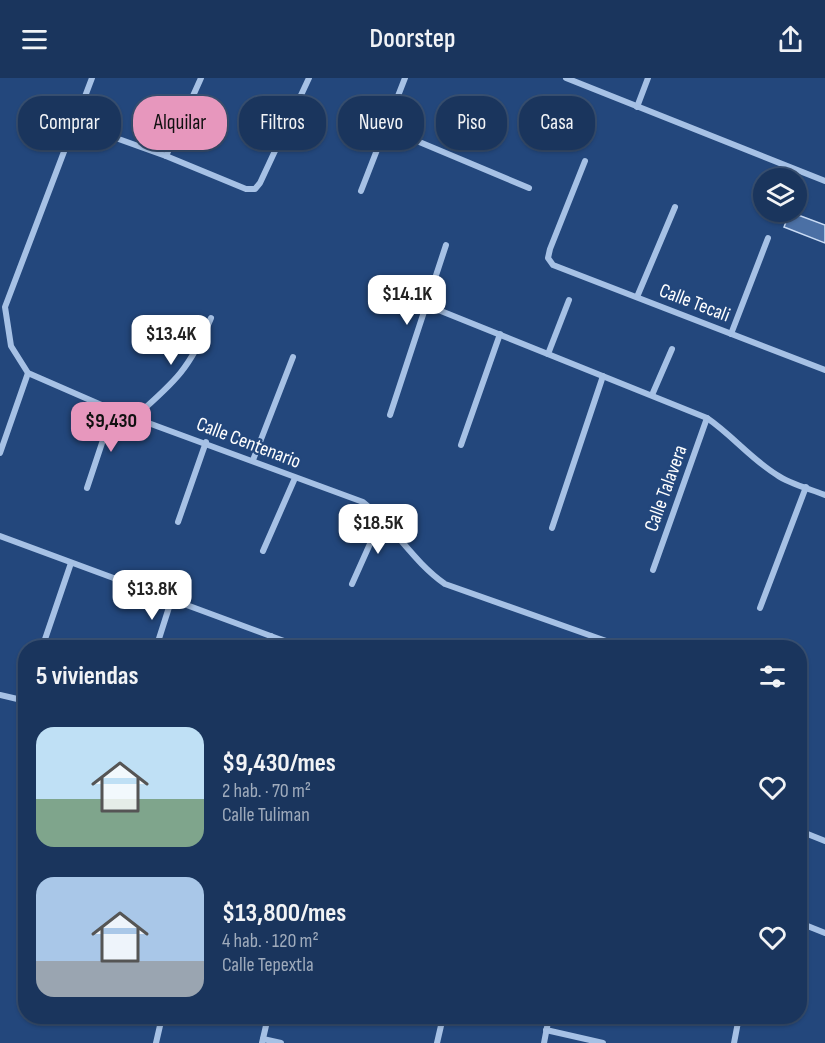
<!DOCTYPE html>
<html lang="es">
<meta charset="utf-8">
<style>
:root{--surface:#1a355d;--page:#233d63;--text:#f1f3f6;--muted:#9fabbc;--line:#385072;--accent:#e797bd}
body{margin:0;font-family:"Sofia Sans Condensed",sans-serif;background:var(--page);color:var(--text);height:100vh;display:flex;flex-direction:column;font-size:22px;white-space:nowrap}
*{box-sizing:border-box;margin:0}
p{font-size:20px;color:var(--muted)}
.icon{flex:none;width:33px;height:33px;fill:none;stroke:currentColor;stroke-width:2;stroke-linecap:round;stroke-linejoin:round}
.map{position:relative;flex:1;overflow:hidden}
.details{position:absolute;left:18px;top:562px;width:789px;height:384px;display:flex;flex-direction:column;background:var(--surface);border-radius:24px;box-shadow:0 2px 4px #0004,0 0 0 2px var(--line)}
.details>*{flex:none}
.hud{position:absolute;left:18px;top:18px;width:789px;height:54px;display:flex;gap:12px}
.tools{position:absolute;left:753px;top:90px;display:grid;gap:12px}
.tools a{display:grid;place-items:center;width:54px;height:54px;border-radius:50%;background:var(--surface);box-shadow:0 2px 4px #0004,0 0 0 2px var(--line);font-size:30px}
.price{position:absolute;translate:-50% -51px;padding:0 14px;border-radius:12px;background:#fff;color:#222;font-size:20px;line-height:39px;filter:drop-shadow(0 2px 3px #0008)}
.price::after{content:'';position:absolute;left:50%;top:36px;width:18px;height:14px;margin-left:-9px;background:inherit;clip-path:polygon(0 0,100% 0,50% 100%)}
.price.current{background:var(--accent);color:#111}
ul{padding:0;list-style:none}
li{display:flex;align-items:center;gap:18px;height:150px;padding:0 18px}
li span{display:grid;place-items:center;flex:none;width:168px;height:120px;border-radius:18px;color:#555}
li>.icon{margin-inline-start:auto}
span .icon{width:72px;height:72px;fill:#fffc;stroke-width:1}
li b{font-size:26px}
h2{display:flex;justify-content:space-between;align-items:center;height:72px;padding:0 18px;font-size:26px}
.pill{padding:0 21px;border-radius:24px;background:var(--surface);box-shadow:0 2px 4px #0004,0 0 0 2px var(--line);font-size:21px;line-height:54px}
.pill.current{background:var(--accent);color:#111}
header{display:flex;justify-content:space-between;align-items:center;height:78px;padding:0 18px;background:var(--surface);font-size:27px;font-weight:600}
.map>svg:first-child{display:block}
.building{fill:#4b70a5;stroke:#c9dbf4;stroke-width:1.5}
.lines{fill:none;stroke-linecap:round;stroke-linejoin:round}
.street{stroke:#a6c1e5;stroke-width:6}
.labels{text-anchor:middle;stroke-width:4.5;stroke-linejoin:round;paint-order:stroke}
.street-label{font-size:20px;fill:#fff;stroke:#23477c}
</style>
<header><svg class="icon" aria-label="menu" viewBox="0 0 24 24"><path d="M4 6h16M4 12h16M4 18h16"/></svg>Doorstep<svg class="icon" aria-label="share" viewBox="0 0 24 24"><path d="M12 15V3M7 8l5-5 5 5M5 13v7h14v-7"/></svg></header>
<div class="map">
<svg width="825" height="965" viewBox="0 0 825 965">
<rect width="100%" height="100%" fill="#23477c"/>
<path class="building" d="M790 134 825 147V165L784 149Z"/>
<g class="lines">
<g class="street">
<path d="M92 0 5 229 11 268 28 295 113 332 363 424C395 449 412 483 445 506L626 570"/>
<path d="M566 0 825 103"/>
<path d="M637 29 648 0"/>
<path d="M74 45 166 78 246 111H255L260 105 309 0"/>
<path d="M386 50 529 110"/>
<path d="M166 78 201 0"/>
<path d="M585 83 550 171 548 180 553 187 825 292"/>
<path d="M361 113 405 0"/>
<path d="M637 219 675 129"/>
<path d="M426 227 707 340C732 357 751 381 777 397 790 406 810 411 825 417"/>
<path d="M731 256 768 160"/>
<path d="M548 276 569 222"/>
<path d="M652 317 672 271"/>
<path d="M390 337 446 167"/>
<path d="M136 338C176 303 190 290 211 240"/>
<path d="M461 367 500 256"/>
<path d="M0 375 28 295"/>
<path d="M253 382 293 279"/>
<path d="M87 410 113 332"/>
<path d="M178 444 206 364"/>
<path d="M552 450 603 298"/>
<path d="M0 458 303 570"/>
<path d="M263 473 295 400"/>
<path d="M653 492 707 340"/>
<path d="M352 506 382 439"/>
<path d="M760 530 806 409"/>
<path d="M42 570 71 485"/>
<path d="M156 570 171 523"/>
<path d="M267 570 271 558"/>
<path d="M0 617 26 623"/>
<path d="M800 753 825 763"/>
<path d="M800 845 825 855"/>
<path d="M546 952 603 965"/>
<path d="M263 961 281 965"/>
<path d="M156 965 162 939"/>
<path d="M262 965 268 939"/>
<path d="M437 965 443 939"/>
<path d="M544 965 549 939"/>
<path d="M734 965 739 939"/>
</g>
</g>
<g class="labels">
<g class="street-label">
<text transform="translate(695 224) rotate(21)" y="7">Calle Tecali</text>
<text transform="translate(249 364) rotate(21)" y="7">Calle Centenario</text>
<text transform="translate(665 410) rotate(-70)" y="7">Calle Talavera</text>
</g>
</g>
</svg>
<div class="tools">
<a><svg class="icon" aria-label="layers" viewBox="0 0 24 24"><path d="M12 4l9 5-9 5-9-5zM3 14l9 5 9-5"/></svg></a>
</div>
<b class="price" style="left:407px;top:248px">$14.1K</b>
<b class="price" style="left:171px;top:288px">$13.4K</b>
<b class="price current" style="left:111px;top:375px">$9,430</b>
<b class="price" style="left:378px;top:477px">$18.5K</b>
<b class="price" style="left:152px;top:543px">$13.8K</b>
<div class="hud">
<a class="pill">Comprar</a>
<a class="pill current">Alquilar</a>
<a class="pill">Filtros</a>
<a class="pill">Nuevo</a>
<a class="pill">Piso</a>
<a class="pill">Casa</a>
</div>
<section class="details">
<h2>5 viviendas<svg class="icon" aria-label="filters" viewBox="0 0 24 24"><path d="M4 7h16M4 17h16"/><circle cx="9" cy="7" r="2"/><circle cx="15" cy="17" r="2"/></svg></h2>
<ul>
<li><span style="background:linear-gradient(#bfe0f5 60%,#7fa58c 0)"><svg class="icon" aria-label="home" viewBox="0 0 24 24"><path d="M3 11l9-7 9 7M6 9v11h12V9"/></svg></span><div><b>$9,430/mes</b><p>2 hab. · 70 m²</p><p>Calle Tuliman</p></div><svg class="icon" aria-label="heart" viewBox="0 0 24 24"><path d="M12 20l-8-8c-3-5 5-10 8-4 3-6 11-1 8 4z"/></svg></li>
<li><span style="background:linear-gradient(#a9c7e8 70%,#9aa5b1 0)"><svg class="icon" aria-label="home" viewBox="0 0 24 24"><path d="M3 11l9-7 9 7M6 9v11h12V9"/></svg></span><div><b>$13,800/mes</b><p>4 hab. · 120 m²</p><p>Calle Tepextla</p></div><svg class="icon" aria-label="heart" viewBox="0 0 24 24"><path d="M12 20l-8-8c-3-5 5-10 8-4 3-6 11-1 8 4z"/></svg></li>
</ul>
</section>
</div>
